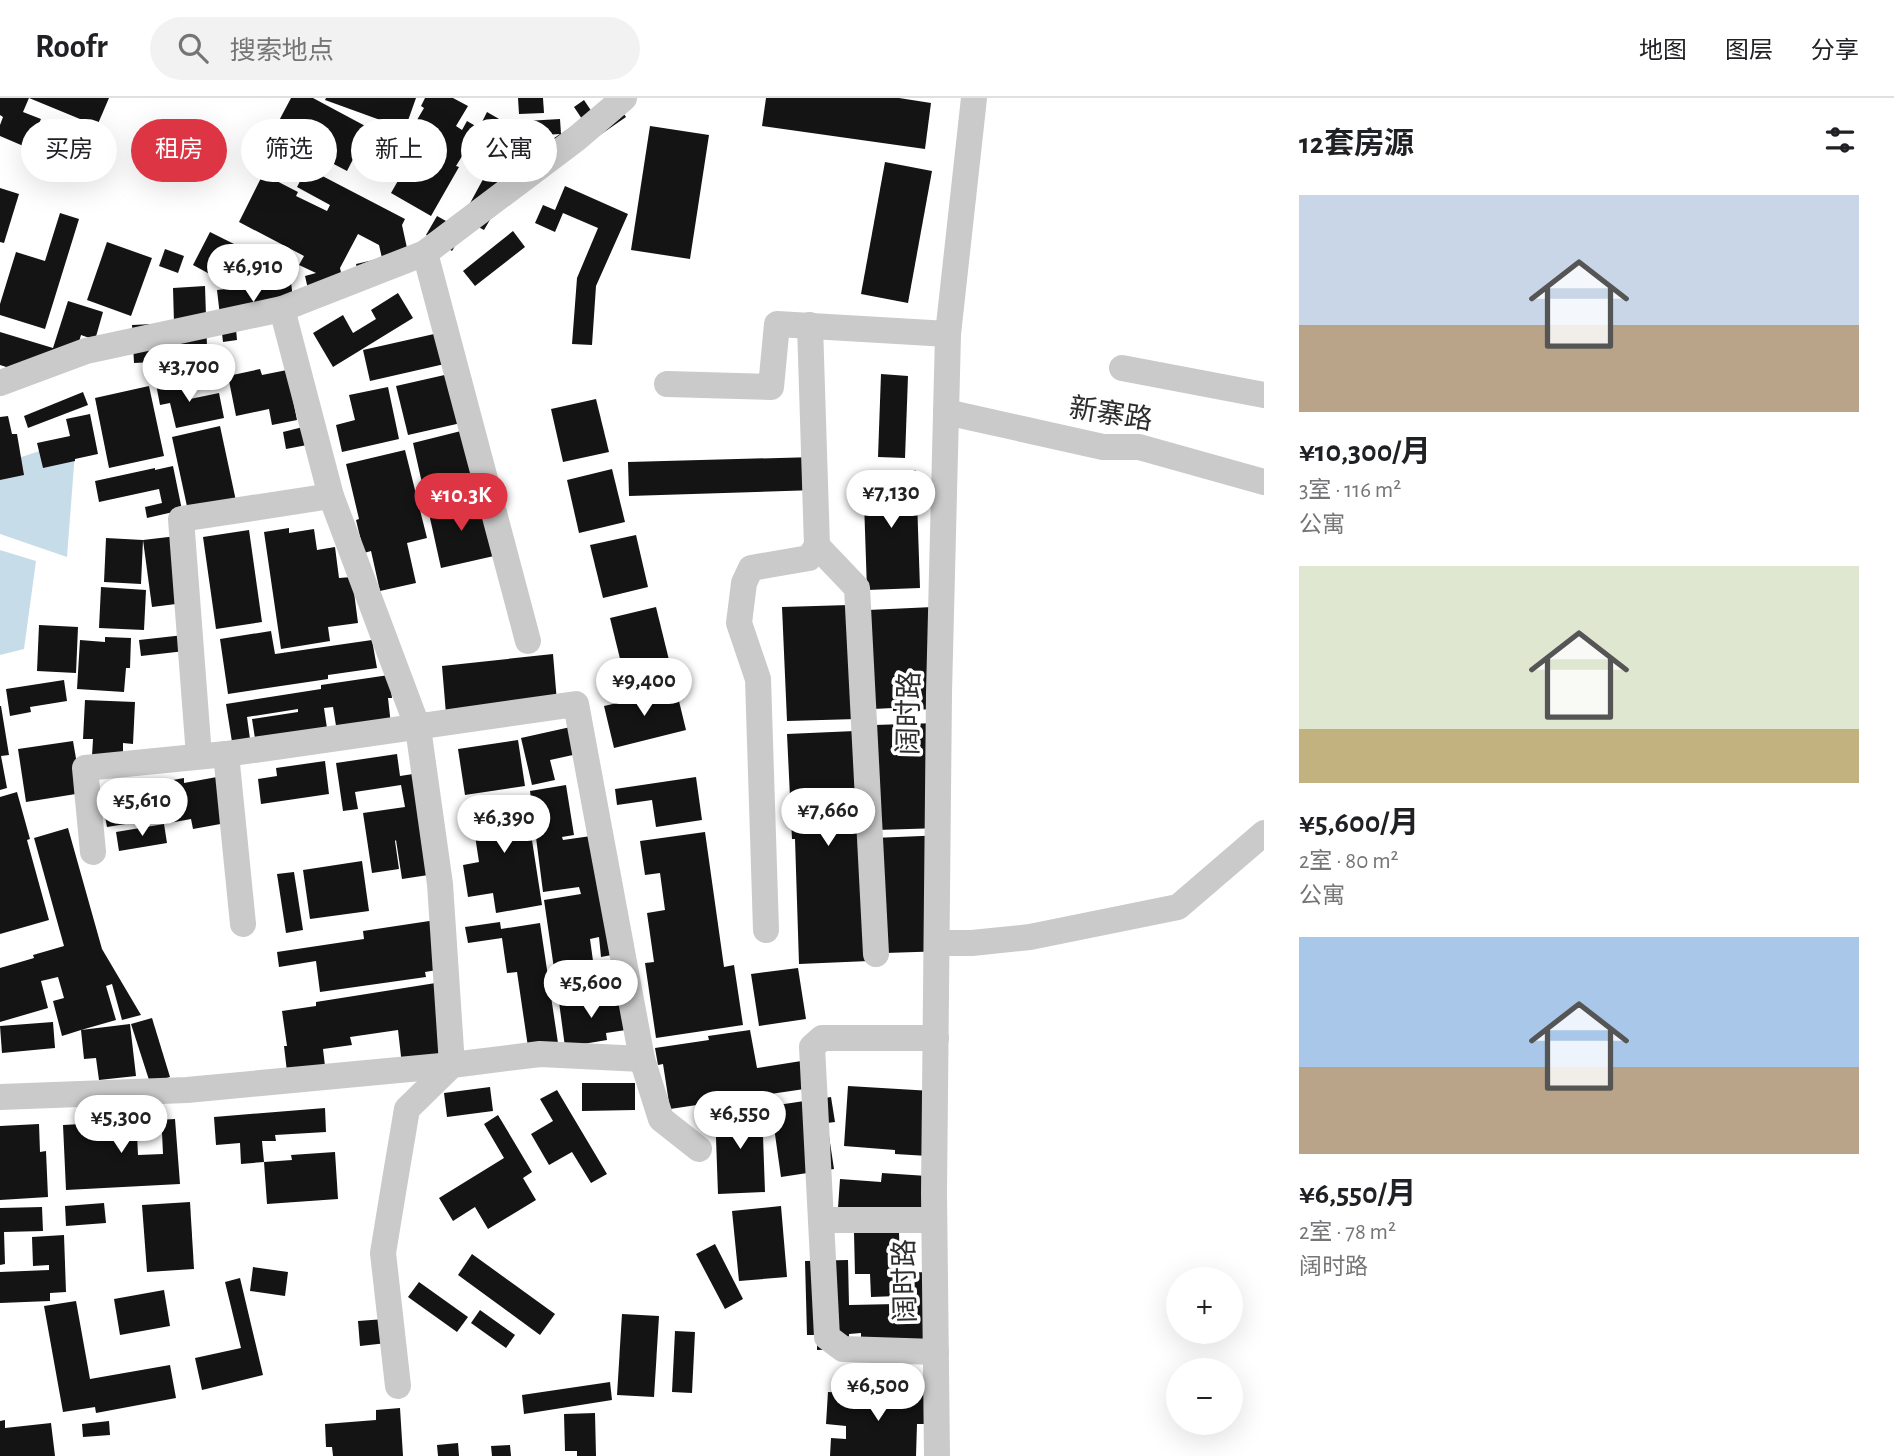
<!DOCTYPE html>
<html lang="zh">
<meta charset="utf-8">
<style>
:root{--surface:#fff;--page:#f2f2f2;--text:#202124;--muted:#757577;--line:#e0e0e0;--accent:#dd3544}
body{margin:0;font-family:"Alegreya Sans","Noto Sans SC",sans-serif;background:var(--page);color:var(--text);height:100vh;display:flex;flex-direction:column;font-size:26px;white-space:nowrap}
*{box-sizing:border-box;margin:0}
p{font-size:23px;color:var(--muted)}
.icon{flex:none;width:38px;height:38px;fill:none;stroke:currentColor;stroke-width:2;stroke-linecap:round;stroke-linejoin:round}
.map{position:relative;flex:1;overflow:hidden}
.panel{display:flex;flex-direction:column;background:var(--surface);width:630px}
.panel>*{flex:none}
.guide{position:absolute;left:21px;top:21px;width:665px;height:63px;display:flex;gap:14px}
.buttons{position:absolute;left:1166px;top:1169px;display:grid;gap:14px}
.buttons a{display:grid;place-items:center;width:77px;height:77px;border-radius:50%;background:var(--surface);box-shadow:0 7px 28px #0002;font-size:35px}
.price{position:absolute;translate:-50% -60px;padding:0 16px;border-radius:24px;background:#fff;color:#222;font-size:23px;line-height:46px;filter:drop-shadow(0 2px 4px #0008)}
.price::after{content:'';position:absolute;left:50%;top:42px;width:21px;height:16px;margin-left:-10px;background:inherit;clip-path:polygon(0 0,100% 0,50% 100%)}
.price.current{background:var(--accent);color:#fff}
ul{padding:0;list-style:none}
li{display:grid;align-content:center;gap:14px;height:371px;padding:0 35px}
li span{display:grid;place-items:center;height:217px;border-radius:0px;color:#555}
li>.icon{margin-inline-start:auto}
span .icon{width:126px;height:126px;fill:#fffc;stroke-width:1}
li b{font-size:30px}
h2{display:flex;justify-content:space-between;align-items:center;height:84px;padding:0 35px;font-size:30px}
.pill{padding:0 24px;border-radius:32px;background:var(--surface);box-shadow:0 7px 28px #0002;font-size:24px;line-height:63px}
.pill.current{background:var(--accent);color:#fff}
header{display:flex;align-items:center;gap:42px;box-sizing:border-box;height:98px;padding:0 35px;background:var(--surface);border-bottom:2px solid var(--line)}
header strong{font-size:33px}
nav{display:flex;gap:38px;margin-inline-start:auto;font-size:24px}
.search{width:490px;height:63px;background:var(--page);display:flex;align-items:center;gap:18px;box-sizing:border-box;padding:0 24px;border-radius:38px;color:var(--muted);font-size:26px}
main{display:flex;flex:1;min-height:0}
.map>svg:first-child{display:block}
.water{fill:#c7dce9}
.building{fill:#141414;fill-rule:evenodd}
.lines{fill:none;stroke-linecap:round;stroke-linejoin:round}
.minor{stroke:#cacaca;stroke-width:26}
.labels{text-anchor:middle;stroke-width:7;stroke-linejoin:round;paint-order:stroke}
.street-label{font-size:28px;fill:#2d2d2d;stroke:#fff}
</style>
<header>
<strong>Roofr</strong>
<div class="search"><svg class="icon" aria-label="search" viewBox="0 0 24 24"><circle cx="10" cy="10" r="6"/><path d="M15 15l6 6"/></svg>搜索地点</div>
<nav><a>地图</a><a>图层</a><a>分享</a></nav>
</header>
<main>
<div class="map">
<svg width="1264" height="1358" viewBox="0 0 1264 1358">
<rect width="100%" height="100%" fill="#fff"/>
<g class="water">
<path d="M76 341 67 459 0 436V366Z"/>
<path d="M0 452 36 463 24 551 0 557Z"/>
</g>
<g class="building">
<path d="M0 0H109L97 28 29 0 23 14 41 21 28 50 0 38V27L3 19 0 17Z"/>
<path d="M291 0H313L369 30 347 73 273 34Z"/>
<path d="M326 0H416L405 31 325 2Z"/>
<path d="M425 0H453L468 8 456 28 462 32 467 23 479 30 487 14 506 25 501 35 534 54 560 36 526 38V23L560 21 561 36 582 21 574 9 584 2 592 14 613 0 626 19 545 75 502 101 484 132 462 120 494 61 488 57 491 53 472 42 456 68 459 69 431 118 391 95 419 46 407 39 424 10 421 8Z"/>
<path d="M518 0H543L544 15 519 16Z"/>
<path d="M766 0H899L931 5 925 51 762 28Z"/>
<path d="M650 28 709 37 690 161 631 152Z"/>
<path d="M885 64 932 73 908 205 861 196Z"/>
<path d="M307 70 405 121 402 127 412 173 360 184 356 166 382 160 379 147 358 136 340 170 346 197 311 204 305 178 316 175 299 167 304 158 239 124 263 76 298 94 296 98 327 113 330 107 297 89Z"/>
<path d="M565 88 628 116 596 188 592 247 572 246 577 180 598 130 563 115 555 134 535 125 543 107 555 112Z"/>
<path d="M0 90 19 96 4 145 0 144Z"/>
<path d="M60 115 79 121 45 231 0 217V206L16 154 45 163Z"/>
<path d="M437 118 464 133 452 153 426 137Z"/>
<path d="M513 133 525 149 475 188 463 173Z"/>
<path d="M210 134 234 146 217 180 193 167Z"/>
<path d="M107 144 152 160 131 218 87 202Z"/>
<path d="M234 146 275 153 270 180 229 173Z"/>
<path d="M165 151 184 158 178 175 159 168Z"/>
<path d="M291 184 295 218 234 209 237 242 223 244 217 192Z"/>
<path d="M205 188 207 249 175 250 176 263 134 265 132 227 174 225 173 190Z"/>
<path d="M398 195 413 220 333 269 313 235 343 217 353 235 376 221 371 212Z"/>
<path d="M68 203 103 214 95 242 81 237 72 268 44 281 0 267V234L53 250Z"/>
<path d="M443 234 449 265 370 283 363 252Z"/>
<path d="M260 271 262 277 287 272 297 322 272 327 269 311 236 318 228 278Z"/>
<path d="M449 276 461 325 408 337 396 288Z"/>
<path d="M881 276 908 278 905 360 878 359Z"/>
<path d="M186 279 190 301 219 295 224 320 176 330 170 305 160 307 156 286Z"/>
<path d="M149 288 164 358 109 370 95 300Z"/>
<path d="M388 289 399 341 342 354 336 327 355 322 349 297Z"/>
<path d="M83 294 88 307 28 330 24 318Z"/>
<path d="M596 301 609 354 563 364 551 311Z"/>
<path d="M90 316 98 356 75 361V363L43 370 37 345 70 338 66 321Z"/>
<path d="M8 318 12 336H17L24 377 0 382V319Z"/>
<path d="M220 328 236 403 188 413 172 339Z"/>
<path d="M303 329 307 347 286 351 283 334Z"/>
<path d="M465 332 478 391 426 403 413 345Z"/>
<path d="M405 352 427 440 407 445 416 485 380 493 371 453 364 455 356 422 359 421 346 366Z"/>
<path d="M815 359 816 392 629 398 628 364Z"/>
<path d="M173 368 182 412 147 420 145 409 162 405 159 391 99 404 95 383 155 370V372Z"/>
<path d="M612 371 625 424 579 435 567 382Z"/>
<path d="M916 372 920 490 867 492 863 374Z"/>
<path d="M481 399 494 458 441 470 428 411Z"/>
<path d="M289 430V435L314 431 317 452 335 449 339 480 352 479 358 525 328 529 330 543 281 551 264 434Z"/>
<path d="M249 432 262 524 216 531 203 439Z"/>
<path d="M636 437 648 489 603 500 590 447Z"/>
<path d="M177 438 176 506 152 509 143 442Z"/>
<path d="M106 440 143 442 141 486 104 484Z"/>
<path d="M101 489 146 492 144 532 99 530Z"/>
<path d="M849 507 857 621 787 623 782 509Z"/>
<path d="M656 509 669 562 623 573 610 520Z"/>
<path d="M933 509 934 611 893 613V610L873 611 868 512Z"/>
<path d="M39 527 78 529 76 575 37 573Z"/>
<path d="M271 533 275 556 372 542 377 570 328 577V581L228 596 220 541Z"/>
<path d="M184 537 185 553 141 558 139 542Z"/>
<path d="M105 539 131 540 130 570H126L124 594 77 591 80 542 105 544Z"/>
<path d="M553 556 557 604 446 616 442 568Z"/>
<path d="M389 577 392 600H388L391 627 337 634 333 609 324 610 328 637 256 647 252 621 298 614V611L247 619 250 641 232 644 226 606 321 591V587Z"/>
<path d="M64 582 67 603 30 609 31 614 10 618 6 591Z"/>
<path d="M656 589 659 603 678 599 686 632 614 650 604 608 626 603 624 597Z"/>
<path d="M85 602 135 604 133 646 123 645V659L92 658 93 641H83Z"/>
<path d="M0 608H1L9 657 1 658 7 690 0 692Z"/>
<path d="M937 625 941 730 877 732 874 627Z"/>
<path d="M575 628 582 655 550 662 555 682 532 687 521 640Z"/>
<path d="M855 633 869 863 799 866 795 741H792L787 636Z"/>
<path d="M518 642 525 688 465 697 458 651Z"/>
<path d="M73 643 82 695 26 704 18 651Z"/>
<path d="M397 656 400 678 413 676 435 776 402 781 396 742 395 743 399 771 372 775 363 715 405 709 401 687 355 694 358 711 343 713 336 665Z"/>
<path d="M325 663 329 696 261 706 258 681 277 678 276 670Z"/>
<path d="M217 679 226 725 193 731 191 721 164 726 156 685 184 680V685Z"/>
<path d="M696 679 702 722 656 729 652 702 617 707 615 691Z"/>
<path d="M566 687 574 737 562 739 563 742 598 737 612 857 601 859 599 839 590 841 597 892 558 898 544 802 581 796 579 789 543 794 530 693Z"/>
<path d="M151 690 156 721 107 729 102 702 118 699V695Z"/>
<path d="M17 694 30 741 27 742 49 822 0 836V699Z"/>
<path d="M525 697 542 807 496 815 493 795 468 799 463 767 479 764 470 705Z"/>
<path d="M164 726 167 745 119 753 116 734Z"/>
<path d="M68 730 102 851 141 917 122 922 112 886 106 888 116 922 81 932 130 926 136 978 99 982 96 960 84 961 81 932 62 938 53 903 64 900 58 879 41 883 48 910 0 924V870L34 860 33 857 64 848 34 740Z"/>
<path d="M705 734 724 869 734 867 743 927 656 940 645 865 654 864 647 815 665 812 660 775 645 777 640 743Z"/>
<path d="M946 737 947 853 885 855 873 740Z"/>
<path d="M362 763 369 813 310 821 303 772Z"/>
<path d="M294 774 303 832 286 835 277 776Z"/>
<path d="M436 822 443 871 425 874 426 879 320 894 316 863 279 869 277 854 364 841 363 833Z"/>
<path d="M500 824 501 831 540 825 558 945 528 949 517 874 507 875 502 840 468 845 465 829Z"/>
<path d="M798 870 806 921 759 928 751 876Z"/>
<path d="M442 884 444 960 402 967 398 932 350 939 352 947 323 951 325 968 287 974 284 948H287L282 913 316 908V904Z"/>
<path d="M600 898 601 902 621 899 626 932 606 935 607 942 565 949 559 904Z"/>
<path d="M152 920 170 979 150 985 131 926Z"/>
<path d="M53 924 55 950 2 955 0 928Z"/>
<path d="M750 932 757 970 814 961 818 989 670 1011 663 966 658 967 655 950 709 942 708 938Z"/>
<path d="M582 985H635V1012L582 1013Z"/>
<path d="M848 988 932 993 928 1058 895 1056V1052L844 1048Z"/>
<path d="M490 989 493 1013 447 1019 444 995Z"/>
<path d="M557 992 607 1076 591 1085 572 1054 549 1067 531 1036 553 1023 540 1001Z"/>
<path d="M831 999 835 1024 827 1025 834 1071 781 1079 771 1008Z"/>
<path d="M325 1010 326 1034 275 1037 276 1043H262L264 1064 241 1066 240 1045 216 1047 214 1019Z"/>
<path d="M762 1010 765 1094 718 1096 715 1012Z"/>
<path d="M498 1017 532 1074 523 1080 536 1102 488 1131 475 1109 453 1123 439 1100 504 1060 484 1026Z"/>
<path d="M175 1021 180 1086 66 1092 63 1027ZM162 1035 163 1056 138 1057 137 1036Z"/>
<path d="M39 1026 40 1054 46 1053 48 1099 0 1102V1028Z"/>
<path d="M335 1054 338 1101 267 1106 264 1064 292 1062 291 1057Z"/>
<path d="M882 1075 927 1078 925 1116 838 1110 840 1081 881 1084Z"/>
<path d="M190 1104 194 1171 147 1174 142 1107Z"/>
<path d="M104 1105 106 1125 66 1128 65 1108Z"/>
<path d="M781 1108 787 1179 739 1183 732 1113Z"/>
<path d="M42 1109 43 1133 4 1134 5 1166 0 1167V1110Z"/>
<path d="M899 1133 900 1175 928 1174 930 1247 861 1249V1235L849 1236V1251L817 1252V1237H807L805 1163 848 1162 849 1207 897 1206V1198L871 1199 870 1176H855L854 1135Z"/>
<path d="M64 1137 66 1194 50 1195V1203L0 1205V1174L49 1172V1167L33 1168 32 1139Z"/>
<path d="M715 1146 743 1201 725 1211 696 1156Z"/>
<path d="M472 1156 555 1216 540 1237 458 1177Z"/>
<path d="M253 1169 288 1174 285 1198 250 1193Z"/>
<path d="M240 1180 263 1277 202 1292 195 1260 241 1250 225 1184Z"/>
<path d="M419 1184 468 1219 457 1234 408 1199Z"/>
<path d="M164 1192 170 1228 120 1237 114 1201Z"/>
<path d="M76 1203 90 1281 170 1267 176 1300 96 1315 95 1309 63 1314 44 1208Z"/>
<path d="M480 1212 515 1237 506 1250 471 1225Z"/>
<path d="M622 1216 659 1218 654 1299 617 1297Z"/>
<path d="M385 1221 387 1245 360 1248 358 1223Z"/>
<path d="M675 1233 695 1234 692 1295 672 1294Z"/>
<path d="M610 1284 612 1302 524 1316 522 1297Z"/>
<path d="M906 1293 933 1294 931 1326H917L916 1358H830L831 1340 846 1341V1328L826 1326 828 1294 906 1298Z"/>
<path d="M400 1310 403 1358H333L332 1349H326L325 1326 376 1322V1312Z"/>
<path d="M595 1315 596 1358H577V1353H565L564 1316Z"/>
<path d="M5 1322V1330L51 1325 55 1358H0V1323Z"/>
<path d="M109 1323 110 1337 83 1339 82 1326Z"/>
<path d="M458 1345 459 1358H438L437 1347Z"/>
<path d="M510 1347 511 1358H492L491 1348Z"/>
</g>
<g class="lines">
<g class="minor">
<path d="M425 155 528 543"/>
<path d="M282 211 331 398 418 630 440 786 452 967 407 1011 396 1076 383 1155 398 1288"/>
<path d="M1122 270 1264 297"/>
<path d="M0 285 86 253 282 211 425 155 576 41 624 0"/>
<path d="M667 286 771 289 777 226 948 236"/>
<path d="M946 314 1103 349H1139L1264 384"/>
<path d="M817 448 857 490 876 856"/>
<path d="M226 656 243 826"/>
<path d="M199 658 181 421 331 398"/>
<path d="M93 754 85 670 226 656 576 606 642 961 661 1021 699 1051"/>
<path d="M766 832 758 581 739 525 744 485 751 470 809 460 817 448 810 227"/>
<path d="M937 845H972L1030 839 1178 809 1264 735"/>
<path d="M936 940H822L812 949 827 1239 843 1251 936 1254"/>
<path d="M0 999 187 992 452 967 540 956 642 961"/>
<path d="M821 1122H934"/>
<path d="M937 1358 934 1095 939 595 948 236 974 0"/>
</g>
</g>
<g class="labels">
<g class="street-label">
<text transform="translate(1111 315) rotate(9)" y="10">新寨路</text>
<text transform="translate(908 615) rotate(-89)" y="10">阔时路</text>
<text transform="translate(904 1183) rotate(-91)" y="10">阔时路</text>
</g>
</g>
</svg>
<div class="buttons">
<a>+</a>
<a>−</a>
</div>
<b class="price" style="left:253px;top:206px">¥6,910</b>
<b class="price" style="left:189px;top:306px">¥3,700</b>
<b class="price" style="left:891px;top:432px">¥7,130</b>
<b class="price current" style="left:461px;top:435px">¥10.3K</b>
<b class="price" style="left:644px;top:620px">¥9,400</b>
<b class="price" style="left:142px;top:740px">¥5,610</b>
<b class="price" style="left:828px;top:750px">¥7,660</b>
<b class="price" style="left:504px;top:757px">¥6,390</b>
<b class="price" style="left:591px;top:922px">¥5,600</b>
<b class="price" style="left:740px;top:1053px">¥6,550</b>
<b class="price" style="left:121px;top:1057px">¥5,300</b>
<b class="price" style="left:878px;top:1325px">¥6,500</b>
<div class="guide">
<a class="pill">买房</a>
<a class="pill current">租房</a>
<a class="pill">筛选</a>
<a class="pill">新上</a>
<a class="pill">公寓</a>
</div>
</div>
<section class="panel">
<h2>12套房源<svg class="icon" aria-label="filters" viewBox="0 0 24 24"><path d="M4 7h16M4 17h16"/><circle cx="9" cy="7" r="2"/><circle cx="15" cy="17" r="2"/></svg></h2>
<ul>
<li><span style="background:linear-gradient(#c9d6e8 60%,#b9a48a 0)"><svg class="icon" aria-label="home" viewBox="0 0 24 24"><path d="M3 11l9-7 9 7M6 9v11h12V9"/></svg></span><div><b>¥10,300/月</b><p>3室 · 116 m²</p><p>公寓</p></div></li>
<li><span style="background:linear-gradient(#dfe7d0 75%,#c2b280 0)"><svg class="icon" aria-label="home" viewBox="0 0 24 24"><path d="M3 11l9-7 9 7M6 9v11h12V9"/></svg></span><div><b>¥5,600/月</b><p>2室 · 80 m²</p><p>公寓</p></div></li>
<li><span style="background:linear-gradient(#a9c7e8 60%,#b9a48a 0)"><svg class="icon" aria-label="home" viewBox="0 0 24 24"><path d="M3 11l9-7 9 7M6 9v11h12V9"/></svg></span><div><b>¥6,550/月</b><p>2室 · 78 m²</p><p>阔时路</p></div></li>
</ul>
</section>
</main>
